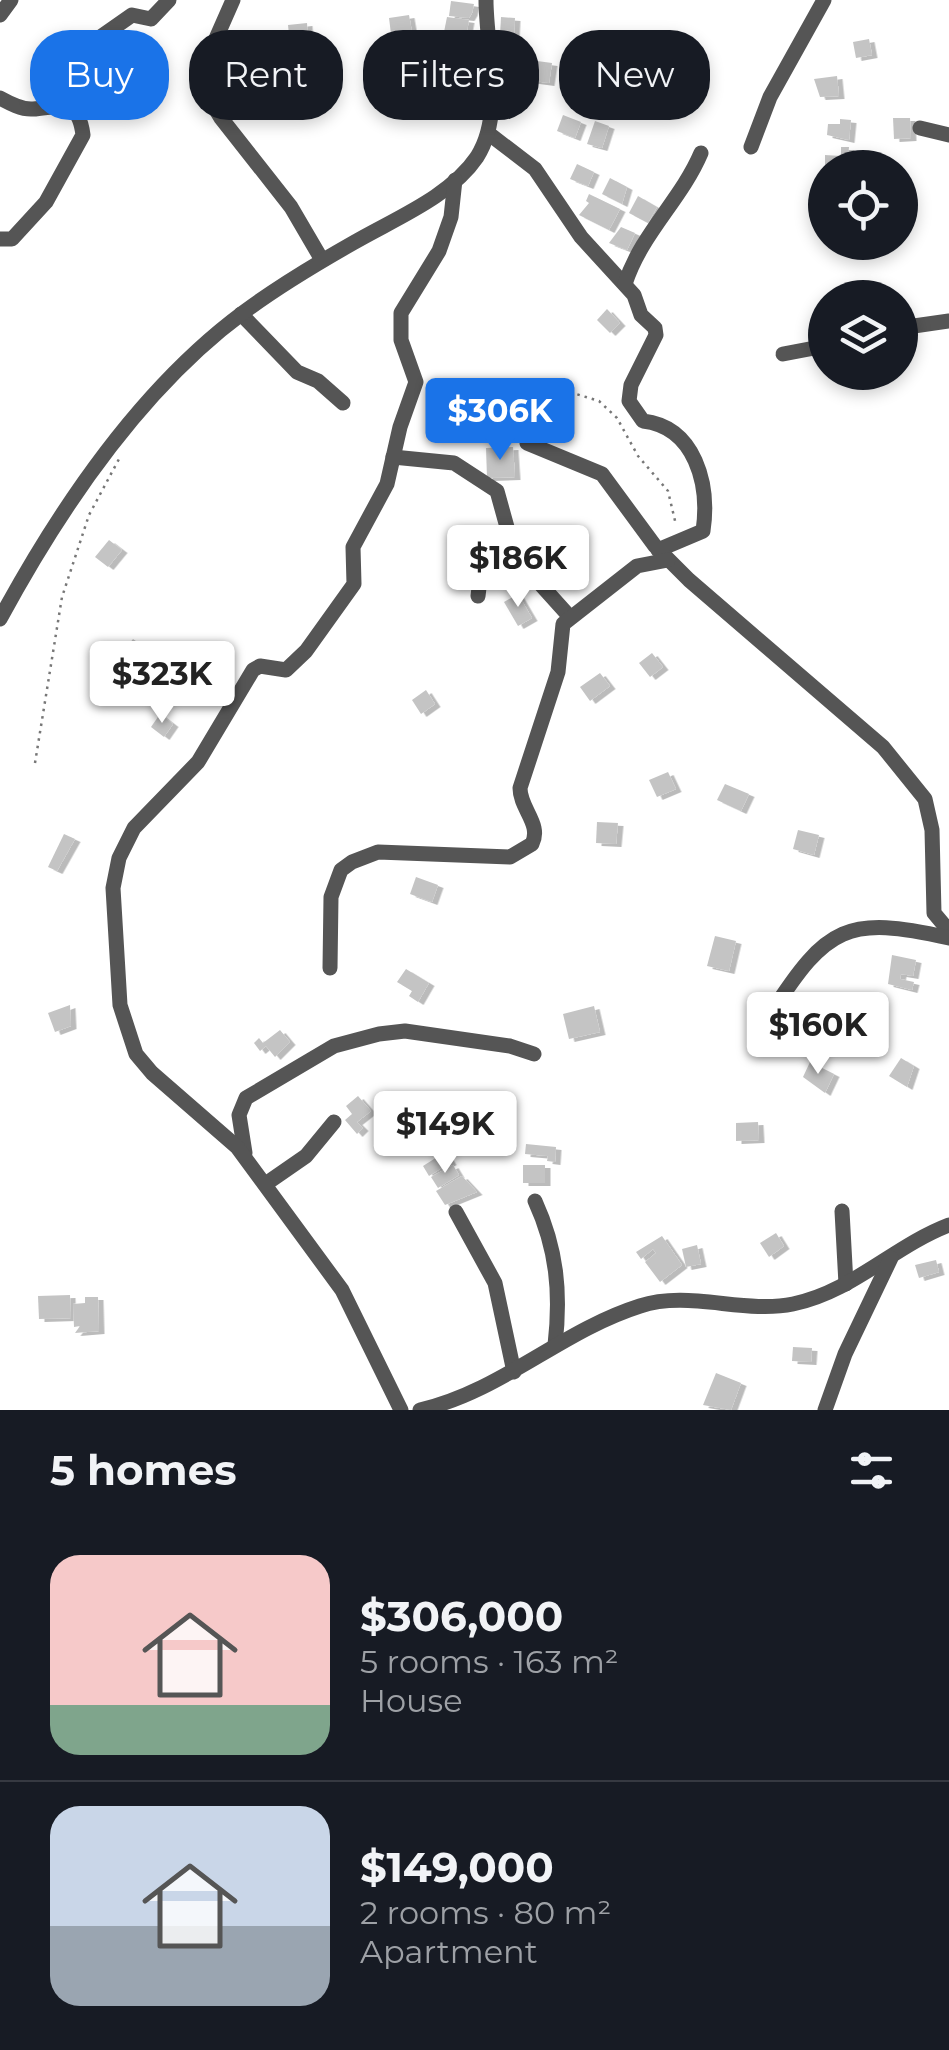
<!DOCTYPE html>
<meta charset="utf-8">
<style>
:root{--surface:#171b24;--page:#242831;--text:#f1f3f6;--muted:#9ea1a6;--line:#363941;--accent:#1a73e8}
body{margin:0;font-family:Montserrat,sans-serif;background:var(--page);color:var(--text);height:100vh;display:flex;flex-direction:column;font-size:38px;white-space:nowrap}
*{box-sizing:border-box;margin:0}
p{font-size:32px;color:var(--muted)}
.icon{flex:none;width:55px;height:55px;fill:none;stroke:currentColor;stroke-width:2;stroke-linecap:round;stroke-linejoin:round}
.map{position:relative;height:1410px;overflow:hidden}
.panel{display:flex;flex-direction:column;background:var(--surface);flex:1}
.panel>*{flex:none}
.guide{position:absolute;left:30px;top:30px;width:890px;height:90px;display:flex;gap:20px}
.buttons{position:absolute;left:808px;top:150px;display:grid;gap:20px}
.buttons a{display:grid;place-items:center;width:110px;height:110px;border-radius:50%;background:var(--surface);box-shadow:0 5px 15px #0003;font-size:50px}
.price{position:absolute;translate:-50% -85px;padding:0 22px;border-radius:10px;background:#fff;color:#222;font-size:32px;line-height:65px;filter:drop-shadow(0 2px 5px #0008)}
.price::after{content:'';position:absolute;left:50%;top:60px;width:30px;height:22px;margin-left:-15px;background:inherit;clip-path:polygon(0 0,100% 0,50% 100%)}
.price.current{background:var(--accent);color:#fff}
ul{padding:0;list-style:none}
li{display:flex;align-items:center;gap:30px;height:250px;padding:0 50px}
li+li{border-top:2px solid var(--line)}
li span{display:grid;place-items:center;flex:none;width:280px;height:200px;border-radius:30px;color:#555}
li>.icon{margin-inline-start:auto}
span .icon{width:120px;height:120px;fill:#fffc;stroke-width:1}
li b{font-size:42px}
h2{display:flex;justify-content:space-between;align-items:center;height:120px;padding:0 50px;font-size:42px}
.pill{padding:0 35px;border-radius:40px;background:var(--surface);box-shadow:0 5px 15px #0003;font-size:35px;line-height:90px}
.pill.current{background:var(--accent);color:#fff}
.map>svg:first-child{display:block}
.building{fill:#c4c4c4;filter:url(#shadow)}
.lines{fill:none;stroke-linecap:round;stroke-linejoin:round}
.path{stroke:#777;stroke-width:2.5;stroke-dasharray:2.5 5;stroke-linecap:butt}
.street{stroke:#555;stroke-width:15}
</style>
<div class="map">
<svg width="949" height="1410" viewBox="0 0 949 1410">
<defs>
<filter id="shadow"><feDropShadow dx="5.5" dy="3" stdDeviation="0" flood-color="#0004"/></filter>
</defs>
<rect width="100%" height="100%" fill="#fff"/>
<g class="building">
<path d="M451 1 474 4 472 13 469 18 449 16Z"/>
<path d="M409 15 413 38 392 42 389 18Z"/>
<path d="M447 17 469 20 466 36 444 32Z"/>
<path d="M501 17 515 18 514 36 500 35Z"/>
<path d="M307 23 309 52 291 54 288 25Z"/>
<path d="M66 32 77 44 64 55 54 43Z"/>
<path d="M869 39 872 55 856 58 853 42Z"/>
<path d="M382 53 385 68 369 72 366 56Z"/>
<path d="M522 59 552 63 549 83 519 79Z"/>
<path d="M837 76 839 96 820 97 814 79Z"/>
<path d="M461 84 483 88 479 109 456 104Z"/>
<path d="M563 115 581 122 575 138 557 131Z"/>
<path d="M893 118H910L911 138 894 139Z"/>
<path d="M840 119 851 120 849 140 827 135 828 124H840Z"/>
<path d="M595 121 609 126 602 148 587 144Z"/>
<path d="M841 147H849L847 168H825V155L841 156Z"/>
<path d="M577 164 594 172 588 186 570 179Z"/>
<path d="M610 178 627 187 622 204 602 194Z"/>
<path d="M589 194 620 209 609 230 579 215 589 203 586 201Z"/>
<path d="M638 196 657 207 648 223 629 213Z"/>
<path d="M621 227 635 233 627 250 609 243Z"/>
<path d="M607 309 620 323 610 333 597 320Z"/>
<path d="M513 447 515 477 487 478 486 448Z"/>
<path d="M109 540 122 550 108 567 95 557Z"/>
<path d="M518 594 532 618 518 626 504 602Z"/>
<path d="M133 639 143 646 128 665 118 658Z"/>
<path d="M652 653 663 667 650 677 639 663Z"/>
<path d="M600 673 610 686 590 701 580 687Z"/>
<path d="M426 690 435 704 421 714 412 700Z"/>
<path d="M160 714 173 724 164 737 151 727Z"/>
<path d="M668 772 676 789 657 797 649 780Z"/>
<path d="M725 784 749 794 741 811 717 800Z"/>
<path d="M597 822 618 823 616 844 596 843Z"/>
<path d="M798 830 819 835 814 855 793 849Z"/>
<path d="M64 834 75 839 57 871 48 867Z"/>
<path d="M416 877 438 885 432 902 410 894Z"/>
<path d="M715 936 736 941 729 971 707 966Z"/>
<path d="M892 955 916 960 913 976 901 974 900 979 914 982 912 990 888 984Z"/>
<path d="M406 969 429 983 418 1002 409 996 412 991 397 982Z"/>
<path d="M867 998 883 1007 875 1020 858 1014Z"/>
<path d="M70 1005 71 1026 55 1032 48 1013Z"/>
<path d="M594 1006 600 1032 569 1039 563 1014Z"/>
<path d="M280 1030 290 1042 275 1057 266 1046 260 1051 254 1043 259 1038 263 1043Z"/>
<path d="M756 1030 776 1035 772 1053 753 1041Z"/>
<path d="M901 1058 914 1066 907 1087 889 1076Z"/>
<path d="M810 1062 834 1074 825 1093 803 1077Z"/>
<path d="M358 1096 371 1111 357 1122 363 1128 357 1134 345 1120 352 1114 346 1106Z"/>
<path d="M758 1122 759 1140 736 1141V1123Z"/>
<path d="M526 1144 556 1147 555 1162 547 1161 548 1156 525 1154Z"/>
<path d="M445 1152 451 1162 429 1176 423 1166Z"/>
<path d="M453 1165 459 1175 438 1188 431 1177Z"/>
<rect x="523" y="1165" width="22" height="18"/>
<path d="M462 1176 477 1192 445 1205 436 1191Z"/>
<path d="M776 1233 784 1246 769 1257 760 1243Z"/>
<path d="M662 1236 682 1265 660 1282 645 1262 656 1253 653 1249 641 1259 636 1252Z"/>
<path d="M697 1245 701 1264 686 1267 682 1249Z"/>
<path d="M936 1260 939 1272 919 1278 915 1265Z"/>
<path d="M70 1295 71 1318 39 1319 38 1296Z"/>
<path d="M85 1297H98L99 1331 75 1333 80 1326 74 1327 73 1304 85 1303Z"/>
<path d="M793 1347 812 1348 811 1362 792 1361Z"/>
<path d="M716 1373 741 1383 731 1410 703 1405Z"/>
</g>
<g class="lines">
<g class="path">
<path d="M563 390 599 401 617 418 638 456 668 491 676 525"/>
<path d="M35 763 62 597 89 515 119 459"/>
</g>
<g class="street">
<path d="M233 0 203 68 204 90 221 118 291 207 322 260"/>
<path d="M0 15 11 0"/>
<path d="M0 98C9 103 22 110 33 109 57 108 78 95 83 135L46 202 12 239H0"/>
<path d="M48 104 92 43 132 15 151 19 169 0"/>
<path d="M920 128 949 135"/>
<path d="M488 133 535 169 581 237 634 295 641 315 655 328 656 335 631 385 629 401 643 421C695 427 710 484 703 531L658 550"/>
<path d="M751 147 770 97 824 0"/>
<path d="M625 284C641 234 681 200 701 153"/>
<path d="M241 314 297 372 318 381 343 403"/>
<path d="M900 328 949 321"/>
<path d="M783 354 825 346"/>
<path d="M527 443 602 474 655 546 689 580 883 747 925 799 932 830 934 913 949 931"/>
<path d="M393 457 454 463 497 491 515 556 569 616"/>
<path d="M478 596 480 579 522 567"/>
<path d="M0 619C60 508 141 388 244 312 279 286 316 264 353 243 394 219 450 197 477 157 505 113 486 48 486 0"/>
<path d="M330 968 331 897 341 870 352 862 378 852 510 857 532 844C542 824 520 809 520 788L558 672 563 624 637 566 668 560"/>
<path d="M771 1013C827 926 847 915 949 938"/>
<path d="M245 1153 239 1115 246 1098 334 1046 379 1034 405 1031 510 1046 534 1054"/>
<path d="M267 1183 306 1156 334 1122"/>
<path d="M535 1201C557 1249 561 1293 555 1345"/>
<path d="M842 1211 846 1284"/>
<path d="M456 1212 495 1283 514 1372"/>
<path d="M401 1410 342 1290 237 1147 152 1073 136 1054 120 1005 113 888 119 858 134 828 198 762 253 670 260 666 286 670 306 651 354 584 353 547 387 484 400 427 416 382 401 340V313L439 251 451 217 455 180"/>
<path d="M420 1410C502 1391 561 1331 640 1306 688 1290 744 1314 793 1304 852 1292 894 1246 949 1225"/>
<path d="M825 1410 845 1354 891 1258"/>
</g>
</g>
</svg>
<div class="buttons">
<a><svg class="icon" aria-label="locate" viewBox="0 0 24 24"><circle cx="12" cy="12" r="6"/><path d="M12 2v4M12 18v4M2 12h4M18 12h4"/></svg></a>
<a><svg class="icon" aria-label="layers" viewBox="0 0 24 24"><path d="M12 4l9 5-9 5-9-5zM3 14l9 5 9-5"/></svg></a>
</div>
<b class="price current" style="left:500px;top:463px">$306K</b>
<b class="price" style="left:518px;top:610px">$186K</b>
<b class="price" style="left:162px;top:726px">$323K</b>
<b class="price" style="left:818px;top:1077px">$160K</b>
<b class="price" style="left:445px;top:1176px">$149K</b>
<div class="guide">
<a class="pill current">Buy</a>
<a class="pill">Rent</a>
<a class="pill">Filters</a>
<a class="pill">New</a>
</div>
</div>
<section class="panel">
<h2>5 homes<svg class="icon" aria-label="filters" viewBox="0 0 24 24"><path d="M4 7h16M4 17h16"/><circle cx="9" cy="7" r="2"/><circle cx="15" cy="17" r="2"/></svg></h2>
<ul>
<li><span style="background:linear-gradient(#f6c9c9 75%,#7fa58c 0)"><svg class="icon" aria-label="home" viewBox="0 0 24 24"><path d="M3 11l9-7 9 7M6 9v11h12V9"/></svg></span><div><b>$306,000</b><p>5 rooms · 163 m²</p><p>House</p></div></li>
<li><span style="background:linear-gradient(#c9d6e8 60%,#9aa5b1 0)"><svg class="icon" aria-label="home" viewBox="0 0 24 24"><path d="M3 11l9-7 9 7M6 9v11h12V9"/></svg></span><div><b>$149,000</b><p>2 rooms · 80 m²</p><p>Apartment</p></div></li>
</ul>
</section>
